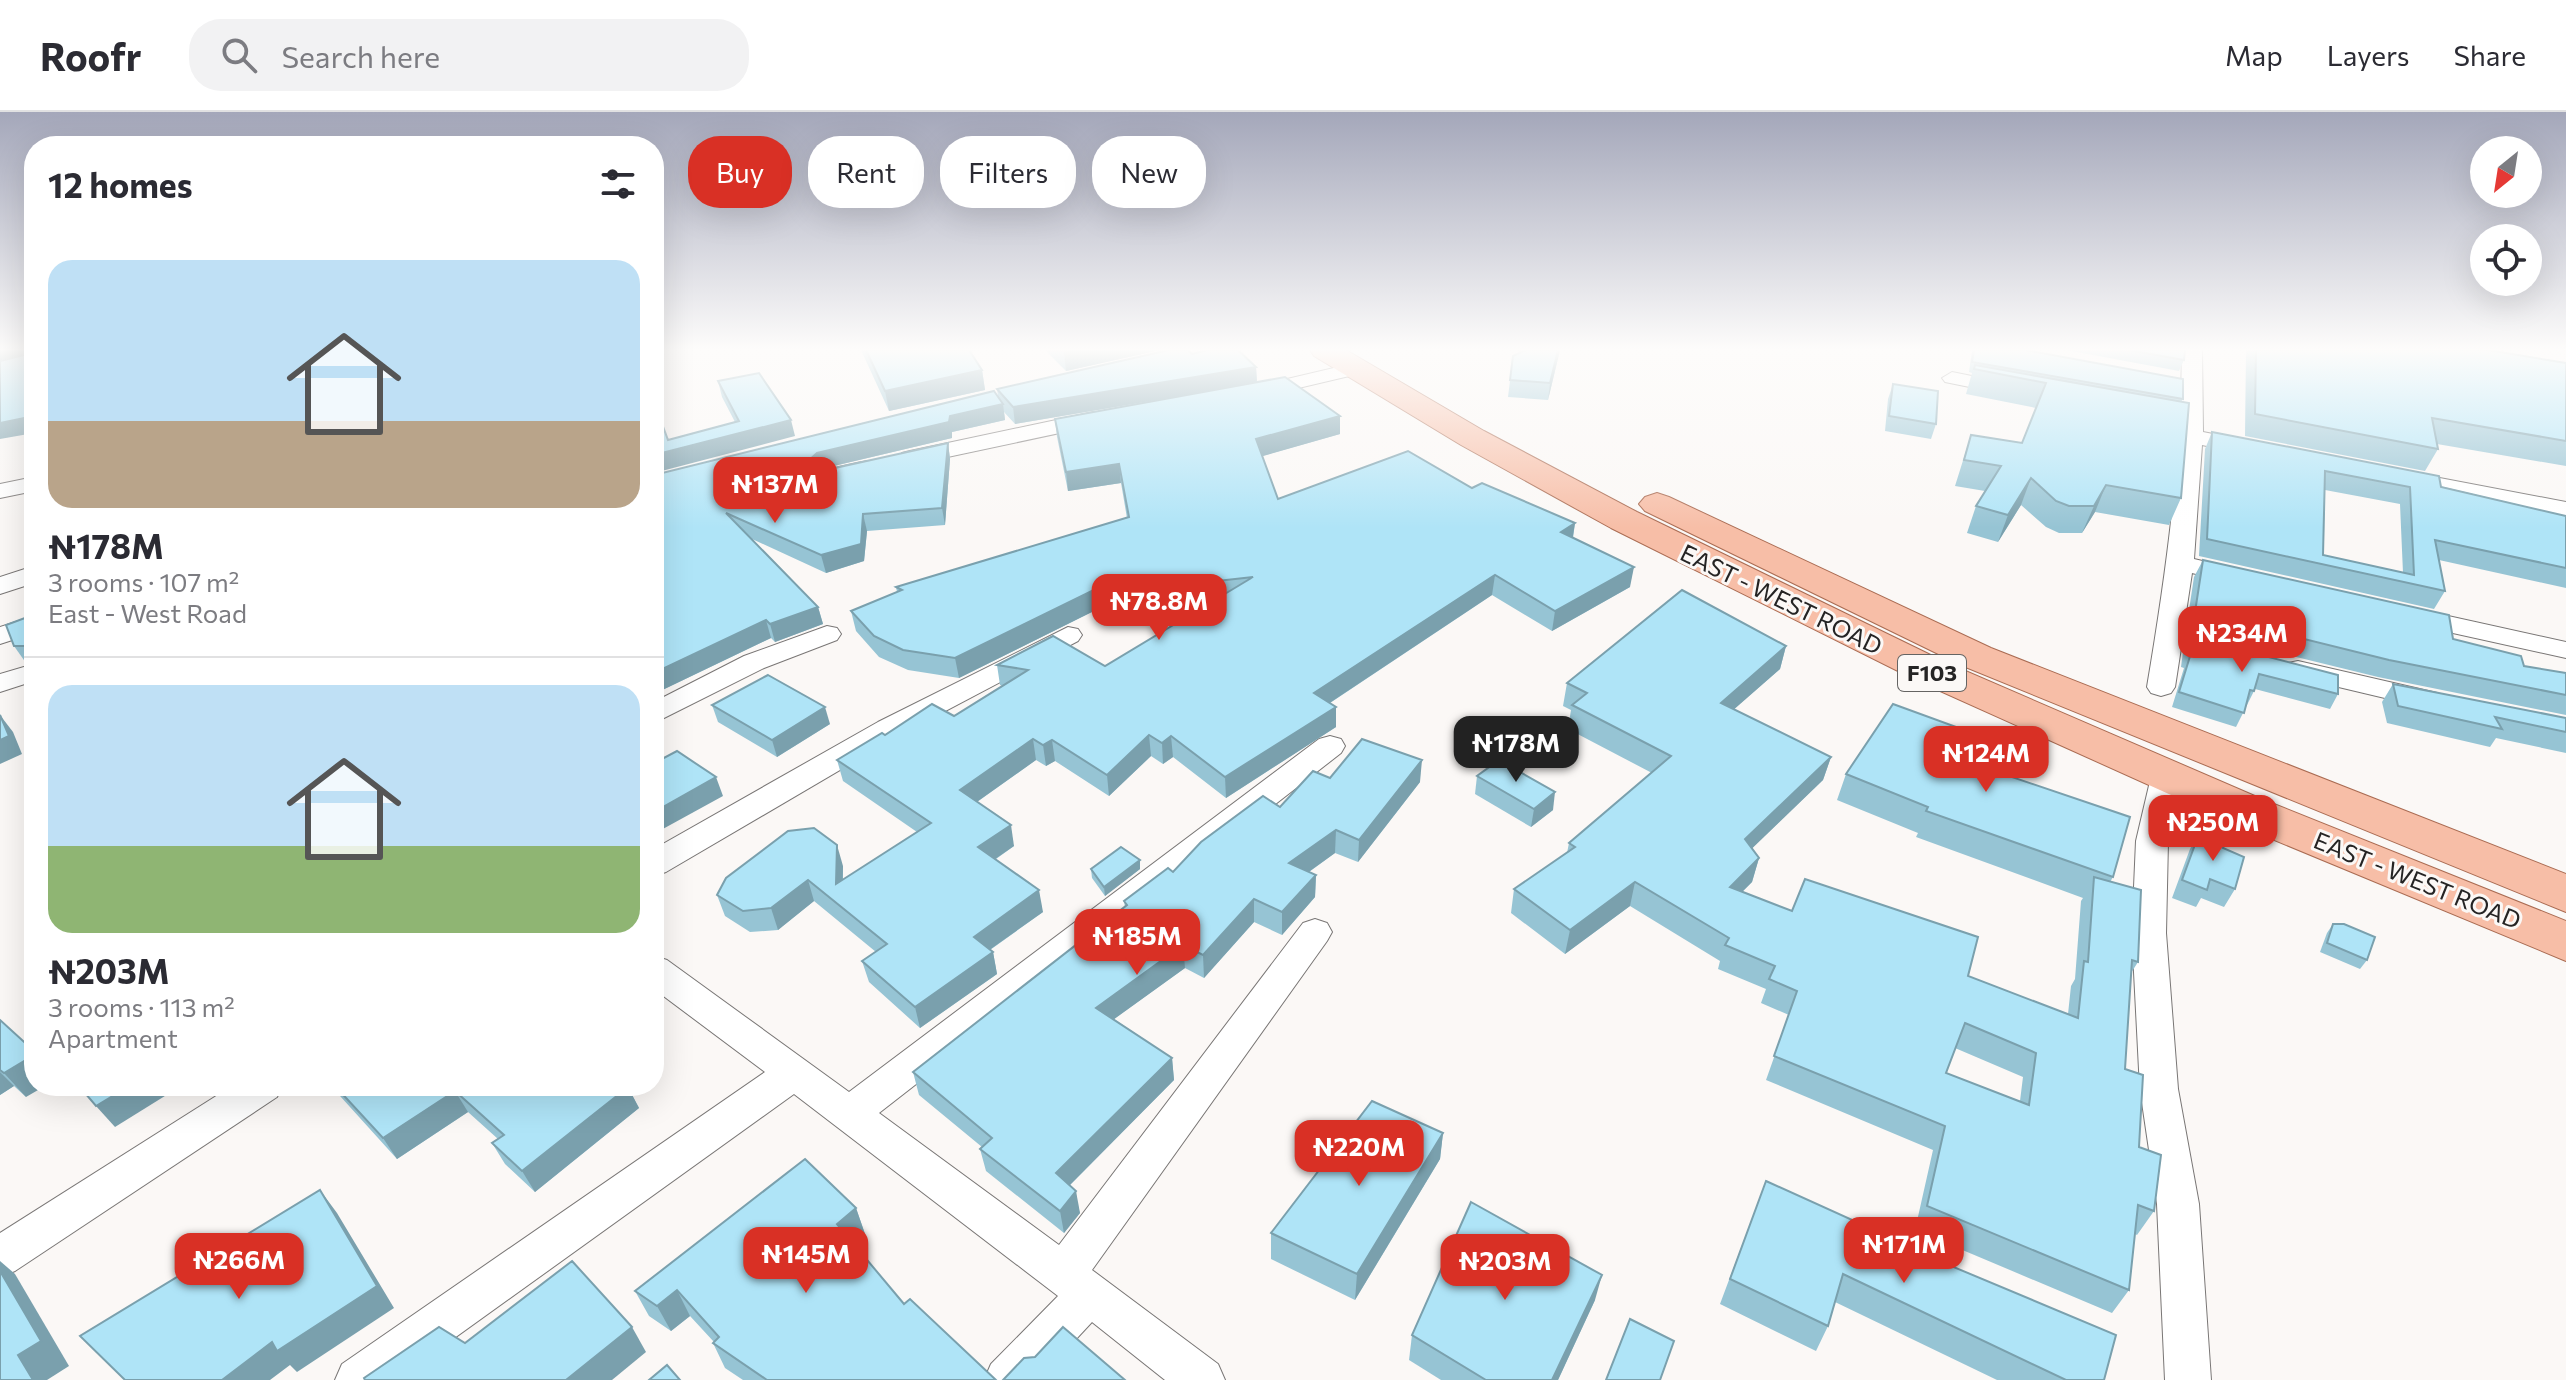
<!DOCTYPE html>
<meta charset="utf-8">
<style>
:root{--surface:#fff;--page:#f2f2f3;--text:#2b2b33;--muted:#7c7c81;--line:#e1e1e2;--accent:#d93025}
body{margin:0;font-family:Commissioner,sans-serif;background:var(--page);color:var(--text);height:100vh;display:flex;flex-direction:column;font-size:30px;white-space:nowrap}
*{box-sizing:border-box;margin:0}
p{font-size:26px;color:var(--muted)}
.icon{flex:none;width:44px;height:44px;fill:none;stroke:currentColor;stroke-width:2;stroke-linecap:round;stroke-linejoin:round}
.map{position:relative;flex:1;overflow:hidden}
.side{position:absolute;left:24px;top:24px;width:640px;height:960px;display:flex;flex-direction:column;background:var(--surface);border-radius:32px;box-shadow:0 8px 32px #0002}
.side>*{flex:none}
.hud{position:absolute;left:688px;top:24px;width:760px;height:72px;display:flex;gap:16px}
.needle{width:52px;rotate:210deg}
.tools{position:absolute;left:2470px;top:24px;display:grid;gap:16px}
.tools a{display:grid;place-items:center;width:72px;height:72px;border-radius:50%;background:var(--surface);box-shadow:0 8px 32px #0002;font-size:40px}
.price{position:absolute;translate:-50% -68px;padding:0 18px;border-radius:16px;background:var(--accent);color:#fff;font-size:26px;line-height:52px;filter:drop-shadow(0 2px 4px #0008)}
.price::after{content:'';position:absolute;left:50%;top:48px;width:24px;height:18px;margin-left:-12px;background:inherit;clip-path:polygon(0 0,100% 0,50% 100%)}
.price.current{background:#222;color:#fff}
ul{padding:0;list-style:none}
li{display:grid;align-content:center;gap:16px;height:424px;padding:0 24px}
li+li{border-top:2px solid var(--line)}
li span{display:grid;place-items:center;height:248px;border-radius:24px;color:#555}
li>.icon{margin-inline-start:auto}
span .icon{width:144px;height:144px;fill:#fffc;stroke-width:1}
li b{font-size:34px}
h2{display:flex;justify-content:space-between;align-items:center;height:96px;padding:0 24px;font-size:34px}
.tag{padding:0 28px;border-radius:32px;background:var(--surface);box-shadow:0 8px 32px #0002;font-size:28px;line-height:72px}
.tag.current{background:var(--accent);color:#fff}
header{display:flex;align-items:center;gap:48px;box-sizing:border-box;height:112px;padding:0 40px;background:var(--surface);border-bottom:2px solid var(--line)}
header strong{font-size:38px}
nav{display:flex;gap:44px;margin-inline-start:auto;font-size:28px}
.search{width:560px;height:72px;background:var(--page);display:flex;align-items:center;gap:20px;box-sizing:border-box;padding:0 28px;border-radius:32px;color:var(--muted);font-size:30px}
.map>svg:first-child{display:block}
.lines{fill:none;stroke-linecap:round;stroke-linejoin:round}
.minor-casing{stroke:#797675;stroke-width:2}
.primary-casing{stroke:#aa6c53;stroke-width:2}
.minor{fill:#fff;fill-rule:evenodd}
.primary{fill:#f7bea7;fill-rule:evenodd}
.wall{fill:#96c4d4;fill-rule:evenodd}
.shaded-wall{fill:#7aa0ad}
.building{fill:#afe4f7;stroke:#7aa0ad;stroke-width:2;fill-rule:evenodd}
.labels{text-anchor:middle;stroke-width:6;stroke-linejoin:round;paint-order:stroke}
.shield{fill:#fbf8f6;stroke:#656463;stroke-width:2}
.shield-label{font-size:22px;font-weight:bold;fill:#252424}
.street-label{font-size:24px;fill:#252424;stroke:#fbf8f6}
</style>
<header>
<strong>Roofr</strong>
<div class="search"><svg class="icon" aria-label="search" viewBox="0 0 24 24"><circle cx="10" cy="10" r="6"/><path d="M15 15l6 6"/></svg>Search here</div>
<nav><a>Map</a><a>Layers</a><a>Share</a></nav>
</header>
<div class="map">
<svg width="2566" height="1268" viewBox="0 0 2566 1268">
<rect width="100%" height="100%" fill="#fbf8f6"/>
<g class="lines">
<g class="minor-casing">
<g id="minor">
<path d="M1175 238H1213L1210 242 1151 256 1141 250 1144 246Z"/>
<path d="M2182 238H2202L2203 320 2258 331 2261 336 2250 343 2202 333 2194 447 2245 459 2249 464 2245 469 2236 472 2192 461 2183 520 2238 534 2242 540 2238 546 2228 548 2181 536 2175 575 2171 581 2161 584 2151 581 2147 575C2166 462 2181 353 2182 238Z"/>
<path d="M1355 251 1362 253 1365 257 1362 261 1256 286 1245 280 1249 276Z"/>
<path d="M1952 260 2016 273 2020 277 2009 283 1945 270 1942 266Z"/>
<path d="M1094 300 1105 307 1102 312 910 353 902 351 899 346 902 341 910 339Z"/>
<path d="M867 349 875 351 879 356 875 361 838 370 828 377 832 404 829 409H811L808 404 804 375C819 356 845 354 867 349Z"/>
<path d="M2403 359 2566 390V404L2395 371 2391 366 2395 361Z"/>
<path d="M34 365V379L0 386V372Z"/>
<path d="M34 454V471L0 482V465Z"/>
<path d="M2412 496 2566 530V546L2403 510 2399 504 2403 498Z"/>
<path d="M34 504V521L0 532V515Z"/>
<path d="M827 514 837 516 841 522 837 528 764 556 654 611V590L744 544Z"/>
<path d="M1068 515 1078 517 1082 523 1078 529 898 624 666 760 654 764V737L878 610Z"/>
<path d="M2298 549 2437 581 2441 587 2437 593 2427 596 2288 563 2284 557 2288 551Z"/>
<path d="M34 552V569L0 580V562Z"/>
<path d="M1330 624 1341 627 1345 634 1341 641 879 1001 1059 1133 1303 811 1315 807 1327 811 1332 820 1327 829 1092 1158 1218 1252 1225 1268H1165L1092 1210 1038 1268H984L991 1252 1058 1184 794 982 396 1268H335L342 1252 765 960 654 877V844L667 848 849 980 1319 627Z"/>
<path d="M2166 655 2177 658 2181 665 2168 729 2166 821 2178 977 2199 1092 2211 1268H2165L2157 1092 2140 977 2132 821 2136 729 2151 665 2155 658Z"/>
<path d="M232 974H282L277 985 15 1159 0 1165V1121Z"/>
</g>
</g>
<g class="primary-casing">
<g id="primary">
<path d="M1310 238H1346L1484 319 1637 400 1947 551 2264 688 2566 809V849L2231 710 1918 569 1611 416 1461 333 1314 244Z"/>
<path d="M1657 381 1669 385 1991 536 2566 762V800L1963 554 1645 399 1639 392 1645 385Z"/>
</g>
</g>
<use href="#minor" class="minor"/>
<use href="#primary" class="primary"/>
</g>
<g class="wall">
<path d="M861 238H976L970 240 982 258 985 278 889 299Z"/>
<path d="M1045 238H1160L1066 259Z"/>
<path d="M1519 238H1560L1548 288 1508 285 1513 244 1520 241Z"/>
<path d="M1972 238H2025L2183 287 2181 290V386L2169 413 2095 400 2082 421H2059L2046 415 2021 393 1998 430 1967 421 1976 394 1985 379 1955 374 1971 323 2022 331 2036 296 1966 282 1972 261 1969 260Z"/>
<path d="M2066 238H2185L2184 248 2179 259Z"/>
<path d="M2246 238H2488L2566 251V354L2437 332 2438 337 2425 359 2245 324Z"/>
<path d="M1192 242 1256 255 1257 270 1340 322 1262 344 1278 387 1472 376 1575 411 1573 426 1630 475 1552 519 1492 483 1330 591 1336 615 1226 686 1173 645 1163 652 1151 644 1109 684 1055 649 1046 654 1036 648 977 690 1014 734 996 747 1043 800 990 838 993 840 997 862 920 916 869 870 862 849 876 840 814 789 778 818 750 820 725 804 717 783 843 754V768L917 720 843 669 837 648 885 623 954 604 1003 574 1000 573 997 553 1105 554 1213 490 1121 500 1114 489 959 566 908 558 879 545 856 519 851 499 897 480 896 475 1127 406 1121 371 1068 379 1057 325 1055 307 1193 282 1015 312 1004 300 1005 308 952 320V326L821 357 801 375 805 394 825 395 948 331 950 347 945 413 867 419 864 449 826 461 752 427 818 495 823 512 775 530 771 526 654 582V363L998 284 997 277Z"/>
<path d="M718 269 795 324 668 328 735 310 722 285Z"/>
<path d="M1893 272 1936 312 1931 327 1885 319 1888 287Z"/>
<path d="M2212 320 2566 404V476L2439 448 2445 479 2434 497 2199 444 2205 337ZM2325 378 2400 392 2403 461 2323 443Z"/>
<path d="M2203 448 2453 527 2524 554 2566 561V603L2378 565 2186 518 2194 465Z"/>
<path d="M34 495V551H26L14 534 25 506Z"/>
<path d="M2191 525 2338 582 2330 597 2255 577 2236 615 2172 595 2184 556 2181 555 2183 540Z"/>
<path d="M1786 534 1780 557 1734 597 1831 645 1823 668 1752 736 1759 746 1752 770 1742 780 2068 902 2071 874 2075 867 2081 789 2083 786 1916 725 1918 721 1837 688 1846 662 1948 644 2113 765 2110 770 2138 850 2131 861 2125 957 2139 1035 2154 1099 2137 1123 2135 1122 2129 1178 2112 1201 1915 1118 1933 1038 1766 968 1789 903 1761 891 1766 877 1718 857 1720 849 1630 794 1565 842 1511 801 1514 777 1567 741 1569 731 1652 661 1568 617 1571 598 1563 594 1567 571ZM1955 936 2023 965 2020 989 1946 961Z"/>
<path d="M2393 572 2566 606V641L2496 626 2490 635 2387 611 2382 590Z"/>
<path d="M712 593 830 612 777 645 718 610Z"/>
<path d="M1477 664 1553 698 1531 715 1475 682Z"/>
<path d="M1330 666 1420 670 1358 750 1335 741 1309 760 1316 763 1315 785 1282 823 1254 810 1204 866 1185 856 1114 907 1172 946 1174 968 1070 1073 1080 1101 1064 1121 986 1059 980 1037 982 1035 919 983 913 960 1125 795 1124 789Z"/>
<path d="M2200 719 2223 736 2235 777 2224 795 2201 786 2196 795 2172 786 2190 737Z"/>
<path d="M1140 748V757L1105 784 1092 766 1091 757Z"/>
<path d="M2333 812 2367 848 2360 857 2320 840 2327 821Z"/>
<path d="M0 908 26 985 14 974 0 983Z"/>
<path d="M331 974H627L639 996 535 1080 505 1052 492 1031 498 1027 468 1000 397 1047Z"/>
<path d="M1443 1021 1440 1047 1355 1188 1271 1147V1121Z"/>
<path d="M1766 1069 1858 1115 2104 1268H1997L1835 1190 1828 1214 1816 1239 1720 1192Z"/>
<path d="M856 1096 865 1122 854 1132 904 1192 996 1268H743L725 1256 713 1231 714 1230 690 1204 671 1219 649 1204 635 1179Z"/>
<path d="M1595 1188 1558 1268H1441L1409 1248 1412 1223Z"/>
</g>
<g class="shaded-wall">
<path d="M0 238H32L33 240 0 249Z"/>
<path d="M1071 238H1160L1066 259 1064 240Z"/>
<path d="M1558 238H1560L1548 288 1550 271Z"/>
<path d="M1256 255 1257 271 1015 312 1013 295Z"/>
<path d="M982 258 985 278 889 299 885 279Z"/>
<path d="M1003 292 1005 308 952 320V326L821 357 801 375 808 411 797 359 817 341 950 304Z"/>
<path d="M34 304V321L0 327V311Z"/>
<path d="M1340 304V322L1256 346V327Z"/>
<path d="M791 308 795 324 654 361V343Z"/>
<path d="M948 331 950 347 945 413 942 396Z"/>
<path d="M1119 352 1121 371 1068 379 1066 360Z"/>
<path d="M2031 366 2021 393 1998 430 2008 403Z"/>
<path d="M2106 373 2095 400 2082 421 2094 394Z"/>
<path d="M863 402 867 419 864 449 826 461 821 443Z"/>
<path d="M1575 411 1572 430 1561 420Z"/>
<path d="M1634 455 1630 475 1552 519 1555 499Z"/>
<path d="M1495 463 1492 483 1313 602 1314 581Z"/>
<path d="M1112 469 1114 489 959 566 955 546Z"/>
<path d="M818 495 823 512 775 530 770 512Z"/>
<path d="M766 508 771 526 654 582V561Z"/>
<path d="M34 531V548L25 534Z"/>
<path d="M1786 534 1780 557 1715 614 1721 591Z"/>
<path d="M825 595 830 612 777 645 772 628Z"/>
<path d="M1336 595V615L1226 686 1225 665Z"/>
<path d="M0 603 13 620 22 642 0 652Z"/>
<path d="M1959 616 1949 642 1933 668 1944 642Z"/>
<path d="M1149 623 1151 644 1109 684 1107 663Z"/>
<path d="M1171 624 1173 645 1163 652 1162 631Z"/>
<path d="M1033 627 1036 648 964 699 960 678Z"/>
<path d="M1052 628 1055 649 1046 654 1043 633Z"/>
<path d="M1831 645 1823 668 1738 750 1745 727Z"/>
<path d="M1422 648 1420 670 1358 750 1359 728Z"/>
<path d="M716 665 723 684 661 718 664 724 654 731V700Z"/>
<path d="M1555 680 1553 698 1531 715 1534 697Z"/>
<path d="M1011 713 1014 734 982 756 978 735Z"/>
<path d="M1336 718 1335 741 1289 774V751Z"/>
<path d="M837 733 843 754 842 793 836 772Z"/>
<path d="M1759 746 1752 770 1723 799 1730 775Z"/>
<path d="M1140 748V757L1105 784 1104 775Z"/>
<path d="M1316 763 1315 785 1282 823V800Z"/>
<path d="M808 768 814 789 778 818 771 796Z"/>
<path d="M1635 770 1630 794 1565 842 1570 818Z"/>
<path d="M1039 778 1043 800 978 846 974 825Z"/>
<path d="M1254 787V810L1204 866 1203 843Z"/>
<path d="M1183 833 1185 856 1099 918 1096 896Z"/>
<path d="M993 840 997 862 920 916 915 895Z"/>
<path d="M34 943V974H45L26 985 4 961Z"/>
<path d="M1172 946 1174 968 1060 1083 1056 1061Z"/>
<path d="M0 960 14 974 0 983Z"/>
<path d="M129 974H181L115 1015 96 994Z"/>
<path d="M628 975 639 996 535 1080 522 1059Z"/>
<path d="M455 979 468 1000 397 1047 383 1026Z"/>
<path d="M1443 1021 1440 1047 1355 1188 1357 1162Z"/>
<path d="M320 1078 337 1101 394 1196 297 1260 290 1253 270 1268H222L272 1230Z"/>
<path d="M1076 1079 1080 1101 1064 1121 1060 1099Z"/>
<path d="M856 1096 865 1122 847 1138 837 1112Z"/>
<path d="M0 1149 15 1162 69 1254 47 1268H33L18 1243 0 1159Z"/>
<path d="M1602 1163 1595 1188 1558 1268H1552Z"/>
<path d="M677 1178 690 1204 671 1219 657 1194Z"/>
<path d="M632 1215 646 1240 612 1268H566Z"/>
</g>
<g class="building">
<path d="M28 238H34V304L0 311V249L28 242Z"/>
<path d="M866 238H969L982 258 885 279Z"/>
<path d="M1169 238H1188L1192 242 1208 238H1238L1256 255 1013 295 997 277Z"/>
<path d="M1526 238H1558L1550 271 1510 268 1513 244Z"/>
<path d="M1974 238H2025L2183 267V287L1972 250Z"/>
<path d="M2129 238H2185L2184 248Z"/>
<path d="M2256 238H2488L2566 251V329L2432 306 2438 337 2255 302Z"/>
<path d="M1975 253 2189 291 2181 386 2106 373 2094 394H2069L2056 389 2031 366 2008 403 1976 394 2001 354 1964 348 1971 323 2022 331 2046 271 1974 257Z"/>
<path d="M759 261 791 308 654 343V290L668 328 739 309 718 269Z"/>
<path d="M1285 265 1340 304 1256 327 1278 387 1408 339 1472 376 1482 371 1575 411 1561 420 1634 455 1555 499 1495 463 1314 581 1336 595 1225 665 1171 624 1162 631 1149 623 1107 663 1052 628 1043 633 1033 627 960 678 1011 713 978 735 1039 778 974 825 993 840 915 895 862 849 887 832 808 768 771 796 743 799 717 783 726 766 788 719 814 716 837 733 836 772 931 711 837 648 882 621 885 623 932 592 954 604 1028 558 997 553 1053 524 1105 554 1253 465 1119 480 1112 469 955 546 903 538 874 524 851 499 902 478 896 475 1129 405 1119 352 1066 360 1055 307Z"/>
<path d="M1893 272 1938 279 1936 312 1889 304Z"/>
<path d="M994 279 1003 292 950 304 949 310 817 341 797 359 804 394 825 395 831 387 827 362 835 356 948 331 942 396 863 402 861 432 821 443 726 401 818 495 770 512 766 508 654 561V408L660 406 654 399V363Z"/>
<path d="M2212 320 2439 364 2441 375 2566 404V456L2435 428 2445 479 2207 427ZM2325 359 2410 375 2414 463 2323 443Z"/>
<path d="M2203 448 2449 503 2453 527 2521 544 2524 554 2566 561V583L2389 548 2195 500Z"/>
<path d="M1682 478 1786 534 1721 591 1831 645 1745 727 1759 746 1730 775 1792 799 1805 767 1978 825 1968 864 2078 906 2084 849 2088 850 2094 765 2141 778 2138 850 2132 848 2125 957 2143 963 2139 1035 2161 1043 2154 1099 2138 1093 2129 1178 1927 1094 1945 1014 1774 944 1797 879 1769 867 1775 854 1725 833 1729 826 1635 770 1570 818 1514 777 1575 735 1569 731 1671 644 1572 593 1587 581 1567 571ZM1965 911 2036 941 2029 993 1946 961Z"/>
<path d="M34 495V531L25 534H14L6 513 25 506 26 498Z"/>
<path d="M2191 525 2338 563V582L2259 562 2254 579 2250 578 2244 601 2179 580 2191 541H2188Z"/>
<path d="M768 563 825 595 772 628 712 593Z"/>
<path d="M2393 572 2566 606V620L2495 605 2502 617 2398 594Z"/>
<path d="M1893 592 1959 616 1944 642 2130 705 2113 765 1926 699 1928 695 1846 662Z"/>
<path d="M0 603 9 624 0 628Z"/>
<path d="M1362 627 1422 648 1359 728 1336 718 1289 751 1316 763 1282 800 1254 787 1203 843 1183 833 1096 896 1172 946 1056 1061 1076 1079 1060 1099 980 1037 992 1026 913 960 1127 793 1124 789 1168 756 1173 760 1201 730 1263 684 1280 695 1313 659 1330 666Z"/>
<path d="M654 639 662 647 677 639 716 665 654 700Z"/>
<path d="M1499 648 1555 680 1534 697 1477 664Z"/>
<path d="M2200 719 2226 728 2223 736 2244 745 2235 777 2210 767 2207 778 2182 768Z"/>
<path d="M1121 735 1140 748 1104 775 1091 757Z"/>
<path d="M2333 812H2344L2375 825 2367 848 2327 831Z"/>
<path d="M0 908 34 939V943L4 961 0 958Z"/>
<path d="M79 974H129L96 994Z"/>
<path d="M335 974H627L628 975 522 1059 492 1031 504 1023 455 979 383 1026Z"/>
<path d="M1372 989 1443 1021 1357 1162 1271 1121Z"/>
<path d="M805 1047 856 1096 837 1112 904 1192 910 1187 996 1268H767L713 1231 719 1225 677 1178 657 1194 635 1179Z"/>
<path d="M1766 1069 1859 1111 1858 1115 2116 1223 2104 1268H2066L1843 1162 1828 1214 1730 1167Z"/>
<path d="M320 1078 377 1174 277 1239 272 1230 222 1268H125L80 1224Z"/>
<path d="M1471 1090 1602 1163 1552 1268H1486L1412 1223Z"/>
<path d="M572 1149 632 1215 566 1268H365L364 1266 439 1215 465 1231Z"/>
<path d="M0 1159 41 1229 18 1243 33 1268H0Z"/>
<path d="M1630 1207 1674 1229 1660 1268H1606Z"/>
<path d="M1063 1215 1125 1268H1003L1024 1246 1035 1245Z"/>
<path d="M667 1253 680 1268H649Z"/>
</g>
<linearGradient id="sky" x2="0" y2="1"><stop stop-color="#a4a7ba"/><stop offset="0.57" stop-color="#fdfcfb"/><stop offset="1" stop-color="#fdfcfb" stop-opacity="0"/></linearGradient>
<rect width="2566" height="416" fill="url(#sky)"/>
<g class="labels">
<rect class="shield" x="1898" y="543" width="68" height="36" rx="6"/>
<g class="shield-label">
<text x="1932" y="569">F103</text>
</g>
<g class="street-label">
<text transform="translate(1781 488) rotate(26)" y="8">EAST - WEST ROAD</text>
<text transform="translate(2417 769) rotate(22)" y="8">EAST - WEST ROAD</text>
</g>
</g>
</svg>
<div class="tools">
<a><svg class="needle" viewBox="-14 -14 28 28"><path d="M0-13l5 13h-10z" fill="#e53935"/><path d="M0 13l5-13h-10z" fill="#7c7c81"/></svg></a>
<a><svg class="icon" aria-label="locate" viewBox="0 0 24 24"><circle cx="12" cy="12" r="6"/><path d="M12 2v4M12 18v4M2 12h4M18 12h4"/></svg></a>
</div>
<b class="price" style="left:775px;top:413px">₦137M</b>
<b class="price" style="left:1159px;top:530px">₦78.8M</b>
<b class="price" style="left:2242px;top:562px">₦234M</b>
<b class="price current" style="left:1516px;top:672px">₦178M</b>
<b class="price" style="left:1986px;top:682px">₦124M</b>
<b class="price" style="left:2213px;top:751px">₦250M</b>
<b class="price" style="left:1137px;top:865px">₦185M</b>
<b class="price" style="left:1359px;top:1076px">₦220M</b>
<b class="price" style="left:1904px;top:1173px">₦171M</b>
<b class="price" style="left:806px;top:1183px">₦145M</b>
<b class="price" style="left:239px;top:1189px">₦266M</b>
<b class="price" style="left:1505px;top:1190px">₦203M</b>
<div class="hud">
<a class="tag current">Buy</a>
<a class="tag">Rent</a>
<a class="tag">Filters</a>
<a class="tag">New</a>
</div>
<section class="side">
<h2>12 homes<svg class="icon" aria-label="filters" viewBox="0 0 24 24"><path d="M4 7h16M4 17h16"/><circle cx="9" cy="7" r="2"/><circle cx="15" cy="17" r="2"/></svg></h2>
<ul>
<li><span style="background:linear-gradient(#bfe0f5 65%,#b9a48a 0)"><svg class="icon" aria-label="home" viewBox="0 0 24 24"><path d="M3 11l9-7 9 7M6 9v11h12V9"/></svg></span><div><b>₦178M</b><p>3 rooms · 107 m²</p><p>East - West Road</p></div></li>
<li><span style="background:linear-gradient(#bfe0f5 65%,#8fb573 0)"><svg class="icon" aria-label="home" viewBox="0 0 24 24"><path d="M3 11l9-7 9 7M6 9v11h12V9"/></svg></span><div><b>₦203M</b><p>3 rooms · 113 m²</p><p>Apartment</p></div></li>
</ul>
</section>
</div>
